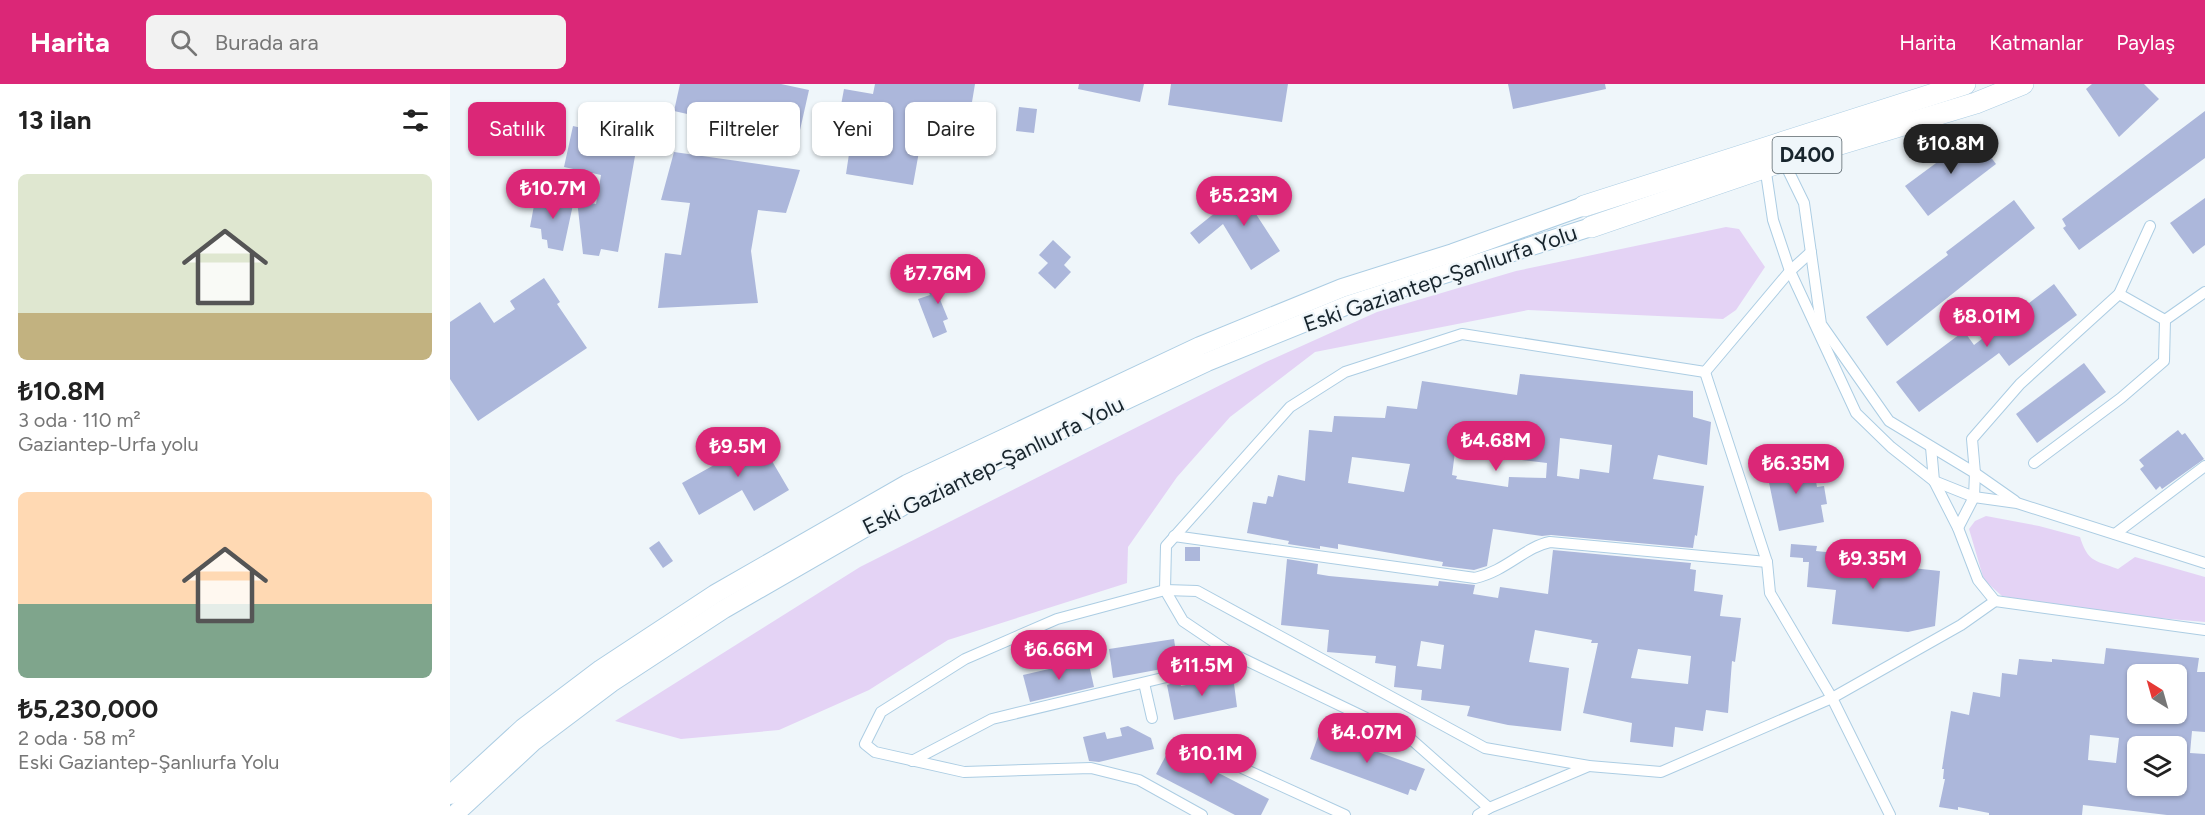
<!DOCTYPE html>
<html lang="tr">
<meta charset="utf-8">
<style>
:root{--surface:#fff;--page:#f2f2f2;--text:#222;--muted:#767676;--accent:#db2777}
body{margin:0;font-family:Figtree,sans-serif;background:var(--page);color:var(--text);height:100vh;display:flex;flex-direction:column;font-size:22px;white-space:nowrap}
*{box-sizing:border-box;margin:0}
p{font-size:20px;color:var(--muted)}
.icon{flex:none;width:33px;height:33px;fill:none;stroke:currentColor;stroke-width:2;stroke-linecap:round;stroke-linejoin:round}
.map{position:relative;flex:1;overflow:hidden}
.panel{display:flex;flex-direction:column;background:var(--surface);width:450px}
.panel>*{flex:none}
.guide{position:absolute;left:18px;top:18px;width:570px;height:54px;display:flex;gap:12px}
.needle{width:39px;rotate:323deg}
.tools{position:absolute;left:1677px;top:580px;display:grid;gap:12px}
.tools a{display:grid;place-items:center;width:60px;height:60px;border-radius:9px;background:var(--surface);box-shadow:0 2px 4px #0004;font-size:30px}
.price{position:absolute;translate:-50% -51px;padding:0 14px;border-radius:21px;background:var(--accent);color:#fff;font-size:20px;line-height:39px;filter:drop-shadow(0 2px 3px #0008)}
.price::after{content:'';position:absolute;left:50%;top:36px;width:18px;height:14px;margin-left:-9px;background:inherit;clip-path:polygon(0 0,100% 0,50% 100%)}
.price.selected{background:#222;color:#fff}
ul{padding:0;list-style:none}
li{display:grid;align-content:center;gap:12px;height:318px;padding:0 18px}
li span{display:grid;place-items:center;height:186px;border-radius:9px;color:#555}
li>.icon{margin-inline-start:auto}
span .icon{width:108px;height:108px;fill:#fffc;stroke-width:1}
li b{font-size:26px}
h2{display:flex;justify-content:space-between;align-items:center;height:72px;padding:0 18px;font-size:26px}
.tag{padding:0 21px;border-radius:9px;background:var(--surface);box-shadow:0 2px 4px #0004;font-size:21px;line-height:54px}
.tag.selected{background:var(--accent);color:#fff}
header{display:flex;align-items:center;gap:36px;box-sizing:border-box;height:84px;padding:0 30px;background:var(--accent);color:#fff}
header strong{font-size:28px}
nav{display:flex;gap:33px;margin-inline-start:auto;font-size:21px}
.search{width:420px;height:54px;background:var(--page);display:flex;align-items:center;gap:15px;box-sizing:border-box;padding:0 21px;border-radius:9px;color:var(--muted);font-size:22px}
main{display:flex;flex:1;min-height:0}
.map>svg:first-child{display:block}
.green{fill:#e4d3f5}
.building{fill:#acb7db;fill-rule:evenodd}
.lines{fill:none;stroke-linecap:round;stroke-linejoin:round}
.street-casing{stroke:#accde3;stroke-width:12}
.primary-casing{stroke:#accde3;stroke-width:20}
.highway-casing{stroke:#accde3;stroke-width:22}
.street{stroke:#fff;stroke-width:10}
.primary{stroke:#fff;stroke-width:18}
.highway{stroke:#fff;stroke-width:21}
.labels{text-anchor:middle;stroke-width:4.5;stroke-linejoin:round;paint-order:stroke}
.shield{fill:#eff6fa;stroke:#58646a;stroke-width:1.5}
.shield-label{font-size:21px;font-weight:bold;fill:#18252d}
.street-label{font-size:22px;fill:#18252d;stroke:#eff6fa}
</style>
<header>
<strong>Harita</strong>
<div class="search"><svg class="icon" aria-label="search" viewBox="0 0 24 24"><circle cx="10" cy="10" r="6"/><path d="M15 15l6 6"/></svg>Burada ara</div>
<nav><a>Harita</a><a>Katmanlar</a><a>Paylaş</a></nav>
</header>
<main>
<section class="panel">
<h2>13 ilan<svg class="icon" aria-label="filters" viewBox="0 0 24 24"><path d="M4 7h16M4 17h16"/><circle cx="9" cy="7" r="2"/><circle cx="15" cy="17" r="2"/></svg></h2>
<ul>
<li><span style="background:linear-gradient(#dfe7d0 75%,#c2b280 0)"><svg class="icon" aria-label="home" viewBox="0 0 24 24"><path d="M3 11l9-7 9 7M6 9v11h12V9"/></svg></span><div><b>₺10.8M</b><p>3 oda · 110 m²</p><p>Gaziantep-Urfa yolu</p></div></li>
<li><span style="background:linear-gradient(#ffd9b3 60%,#7fa58c 0)"><svg class="icon" aria-label="home" viewBox="0 0 24 24"><path d="M3 11l9-7 9 7M6 9v11h12V9"/></svg></span><div><b>₺5,230,000</b><p>2 oda · 58 m²</p><p>Eski Gaziantep-Şanlıurfa Yolu</p></div></li>
</ul>
</section>
<div class="map">
<svg width="1755" height="731" viewBox="0 0 1755 731">
<rect width="100%" height="100%" fill="#eff6fa"/>
<g class="green">
<path d="M1276 143 1289 145 1315 183 1286 226 1273 235 1078 226 865 268 780 333 727 393 678 463 677 499 498 556 419 606 329 646 231 655 165 637 410 483 816 278 927 228 1066 187Z"/>
<path d="M1536 432 1589 442 1630 453C1638 478 1644 476 1668 485L1685 473 1755 493V538L1663 530 1552 512 1534 496 1519 445 1525 437Z"/>
</g>
<g class="building">
<path d="M230 0H331L359 6 348 55 224 27Z"/>
<path d="M425 0H525L521 24 495 20 487 65 470 62 463 101 396 90 402 50 386 48 394 5 423 10Z"/>
<path d="M629 0H694L690 18 628 5Z"/>
<path d="M721 0H838L832 38 718 21Z"/>
<path d="M1058 0H1155L1156 5 1063 25Z"/>
<path d="M1642 0H1694L1709 15 1669 53 1636 5Z"/>
<path d="M569 23 587 25 584 49 566 47Z"/>
<path d="M1755 27V74L1629 166 1613 144 1616 142 1612 135Z"/>
<path d="M123 42 154 49 151 63 165 62 166 69 185 72 168 168 151 165 149 172 133 170 127 116 146 120 151 91 114 83Z"/>
<path d="M62 43 92 48 90 67 59 63Z"/>
<path d="M1524 51 1546 80 1478 132 1455 102Z"/>
<path d="M224 68 350 86 336 129 308 126 301 167 308 219 208 224 215 169 231 171 240 119 211 116Z"/>
<path d="M814 98 824 114 804 127 830 167 801 186 773 140 749 160 740 149 761 132Z"/>
<path d="M115 114 124 116 113 167 98 164 97 156 92 155 91 145 80 143 85 116Z"/>
<path d="M1755 114V161L1743 170 1720 139Z"/>
<path d="M1564 116 1585 144 1437 262 1416 233 1498 171 1496 168Z"/>
<path d="M603 156 621 173 614 181 621 188 605 205 588 189 598 179 589 171Z"/>
<path d="M517 189 519 193 489 213 498 235 493 237 497 248 483 254 468 215 480 211 477 204Z"/>
<path d="M94 194 110 218 107 220 137 264 28 337 0 295V238L30 218 44 239 65 225 60 217Z"/>
<path d="M1604 200 1627 231 1559 282 1549 269 1469 328 1446 298 1514 247 1524 261Z"/>
<path d="M1634 279 1656 308 1587 359 1566 330Z"/>
<path d="M1070 290 1243 307V333L1261 338 1257 381 1208 371 1203 395 1254 402 1247 452 1245 451 1243 464 1101 451 1092 452 1043 445 1037 482 1024 486 992 482 993 478 888 460V465L870 462V465L838 460 839 457 797 449 803 418 816 420 818 412 823 413 828 391 855 397 859 346 882 348 884 332 935 334 937 322 967 325 972 297 1067 311ZM1110 354 1162 361 1159 389 1130 385 1129 395 1107 392ZM1005 368 1097 379 1096 394 1059 393 1058 403 1006 395 1007 392 1002 391ZM902 373 960 380 954 408 898 399Z"/>
<path d="M1728 346 1732 351 1735 349 1754 375 1712 405 1710 402 1706 406 1690 385 1694 382 1689 376Z"/>
<path d="M305 348 339 406 304 427 292 406 249 431 232 399 273 376 269 370Z"/>
<path d="M1362 375 1367 403 1374 402 1377 420 1371 421 1374 438 1329 447 1316 384Z"/>
<path d="M209 457 223 477 213 484 199 464Z"/>
<path d="M1341 460 1367 462 1366 467 1425 473V480L1490 487 1485 542 1458 548 1382 540 1386 506 1357 503 1359 478H1353V474L1340 473Z"/>
<rect x="735" y="463" width="15" height="14"/>
<path d="M1103 466 1241 479 1240 485 1246 486 1244 507 1273 511 1270 532 1291 534 1285 578 1282 577 1278 629 1256 626 1253 647 1225 643 1223 663 1180 658 1182 639 1133 629 1148 559H1141L1142 556 1085 546 1079 578 1119 584 1111 647 1058 641 1017 632 1020 622 971 616 972 606 944 603 946 582 925 579 926 572 877 568 879 546 831 541 837 475 868 480 867 490 879 492 988 502 989 497 1025 501 1023 510 1048 514 1050 503 1098 510ZM971 557 994 561 991 585 967 582ZM1188 565 1241 572 1238 600 1181 594Z"/>
<path d="M724 555 728 582 663 594 659 565Z"/>
<path d="M1656 564 1749 574 1747 588H1755V648L1742 647 1740 669 1755 670V731H1717L1633 721 1632 731H1539V729L1508 723V726L1489 723 1495 695H1493L1494 685H1492L1501 627 1519 631 1523 608 1550 613 1552 589 1567 591 1569 575 1602 578V575L1654 580ZM1688 591H1726V630H1688ZM1640 651 1669 654 1666 679 1638 676ZM1688 662 1726 663V702H1686Z"/>
<path d="M638 576 644 603 580 618 573 591Z"/>
<path d="M783 592 787 623 724 636 717 601 730 597 731 602Z"/>
<path d="M678 642 701 654 704 665 649 678 639 677 633 653 655 648 657 655 672 652 670 644Z"/>
<path d="M870 647 975 685 966 707 960 705 958 711 860 675Z"/>
<path d="M720 664 819 715 811 731H785L706 690Z"/>
</g>
<g class="lines">
<g class="street-casing">
<g id="street">
<path d="M1333 76 1354 119 1371 240 1439 337 1525 389 1565 417"/>
<path d="M1315 82 1323 136 1340 187 1406 329 1441 363 1484 397 1524 413 1567 419 1755 479"/>
<path d="M1669 210 1715 236"/>
<path d="M1715 236 1755 208"/>
<path d="M1255 288 1317 478 1320 509 1382 614 1440 731"/>
<path d="M1584 379 1671 314 1714 277 1715 236"/>
<path d="M1508 444 1524 413 1525 389 1522 355 1570 300 1669 210 1700 142"/>
<path d="M1665 450 1755 382"/>
<path d="M724 452 1025 494C1056 487 1075 463 1100 458L1317 478"/>
<path d="M1545 517 1755 546"/>
<path d="M694 599 702 634"/>
<path d="M746 663 895 731"/>
<path d="M462 677 542 635 725 591 779 568"/>
<path d="M1039 724 962 656 779 568 733 537 715 506 716 462 840 323 895 288 1012 250 1255 288 1340 187 1361 168"/>
<path d="M752 731 689 696 641 684 514 688 425 668 415 660 431 628 515 575 607 535 715 506 747 507 1035 664 1139 682 1211 688 1382 614 1511 541 1545 517 1528 496 1508 444 1484 397 1481 363"/>
<path d="M1028 731 1039 724 1139 682"/>
</g>
</g>
<g class="primary-casing">
<g id="primary">
<path d="M0 711 73 644 151 585 265 510 457 400 750 262 892 204 1003 169 1134 122"/>
<path d="M4 731 84 657 161 599 274 525 465 415 757 278 898 221 1141 143"/>
</g>
</g>
<g class="highway-casing">
<g id="highway">
<path d="M1134 122 1515 0"/>
<path d="M1141 143 1334 77 1526 19 1573 0"/>
</g>
</g>
<use href="#street" class="street"/>
<use href="#primary" class="primary"/>
<use href="#highway" class="highway"/>
</g>
<g class="labels">
<rect class="shield" x="1322.5" y="53" width="69" height="36" rx="4.5"/>
<g class="shield-label">
<text x="1357" y="78">D400</text>
</g>
<g class="street-label">
<text transform="translate(990 194) rotate(-19)" y="8">Eski Gaziantep-Şanlıurfa Yolu</text>
<text transform="translate(543 381) rotate(-26)" y="8">Eski Gaziantep-Şanlıurfa Yolu</text>
</g>
</g>
</svg>
<div class="tools">
<a><svg class="needle" viewBox="-14 -14 28 28"><path d="M0-13l5 13h-10z" fill="#e53935"/><path d="M0 13l5-13h-10z" fill="#767676"/></svg></a>
<a><svg class="icon" aria-label="layers" viewBox="0 0 24 24"><path d="M12 4l9 5-9 5-9-5zM3 14l9 5 9-5"/></svg></a>
</div>
<b class="price selected" style="left:1501px;top:91px">₺10.8M</b>
<b class="price" style="left:103px;top:136px">₺10.7M</b>
<b class="price" style="left:794px;top:143px">₺5.23M</b>
<b class="price" style="left:488px;top:221px">₺7.76M</b>
<b class="price" style="left:1537px;top:264px">₺8.01M</b>
<b class="price" style="left:1046px;top:388px">₺4.68M</b>
<b class="price" style="left:288px;top:394px">₺9.5M</b>
<b class="price" style="left:1346px;top:411px">₺6.35M</b>
<b class="price" style="left:1423px;top:506px">₺9.35M</b>
<b class="price" style="left:609px;top:597px">₺6.66M</b>
<b class="price" style="left:752px;top:613px">₺11.5M</b>
<b class="price" style="left:917px;top:680px">₺4.07M</b>
<b class="price" style="left:761px;top:701px">₺10.1M</b>
<div class="guide">
<a class="tag selected">Satılık</a>
<a class="tag">Kiralık</a>
<a class="tag">Filtreler</a>
<a class="tag">Yeni</a>
<a class="tag">Daire</a>
</div>
</div>
</main>
